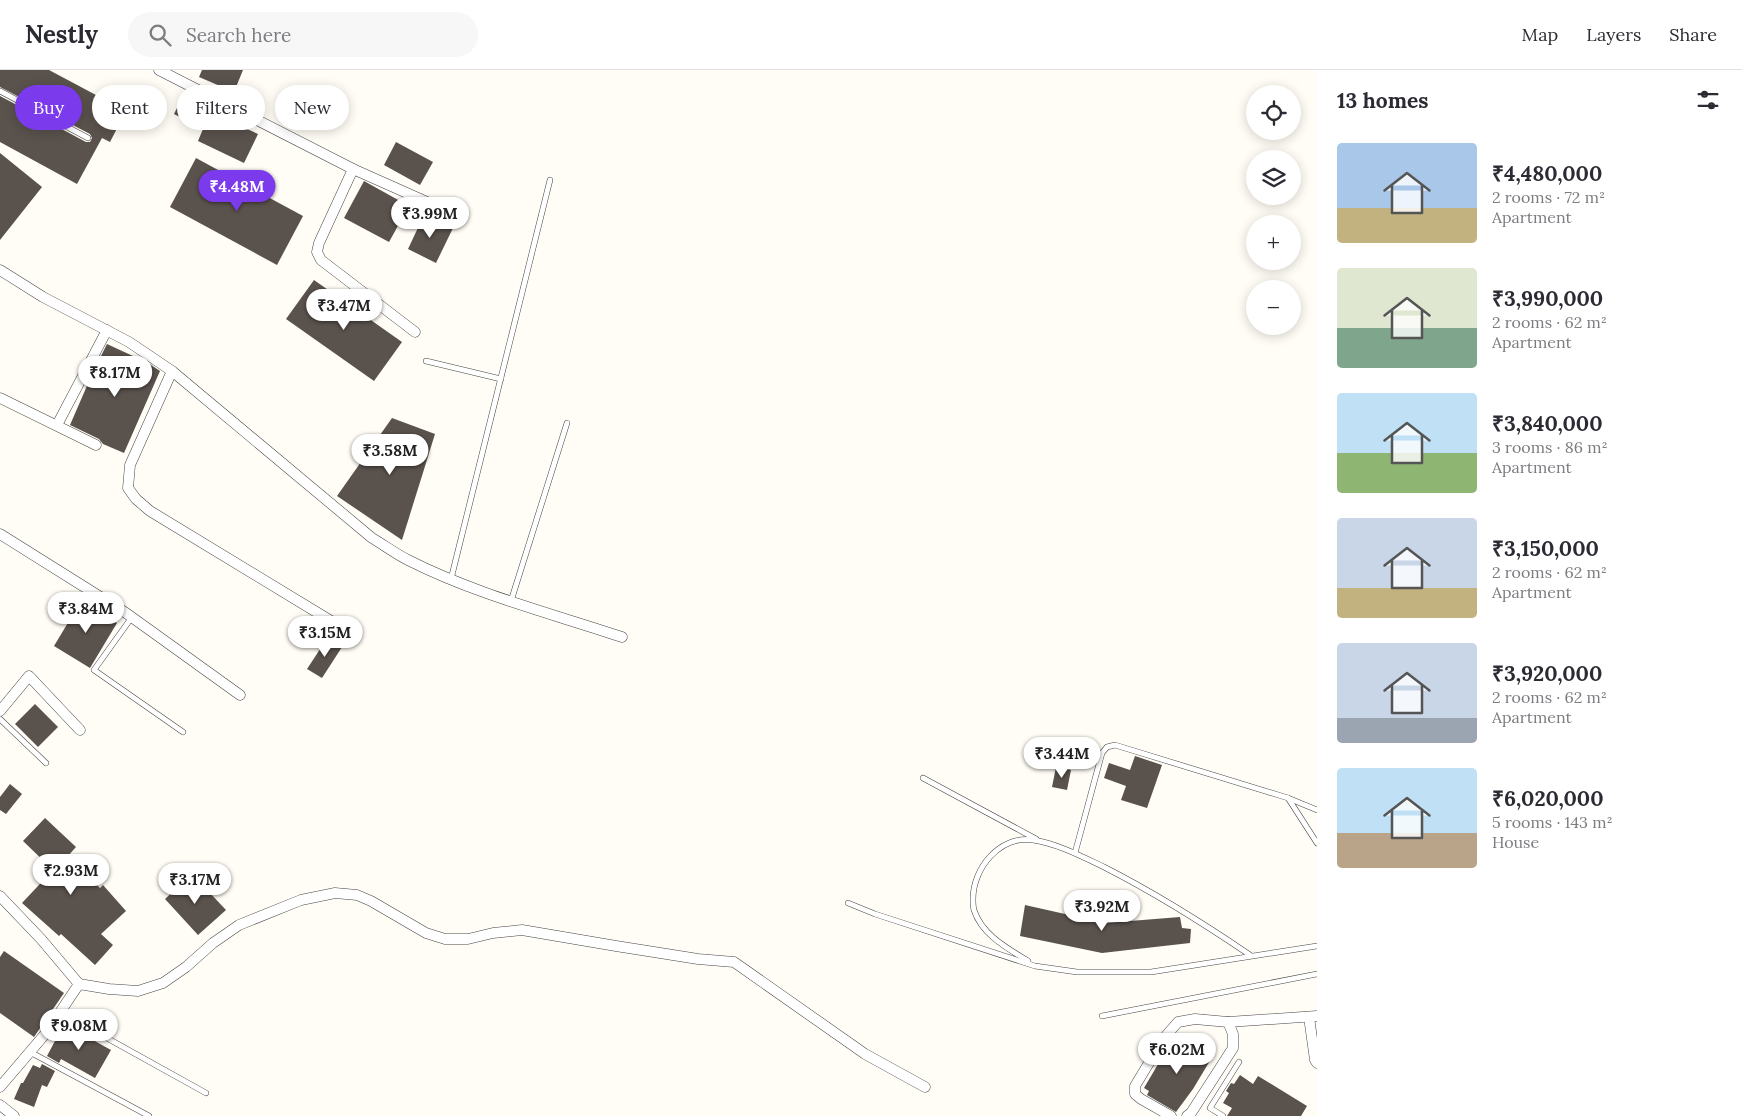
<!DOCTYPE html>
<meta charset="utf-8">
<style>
:root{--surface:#fff;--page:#f7f7f7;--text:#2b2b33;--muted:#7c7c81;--line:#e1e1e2;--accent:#7c3aed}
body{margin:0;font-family:Lora,serif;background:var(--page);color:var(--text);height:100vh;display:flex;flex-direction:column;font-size:19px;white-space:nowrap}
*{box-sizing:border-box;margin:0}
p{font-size:16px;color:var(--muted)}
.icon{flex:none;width:28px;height:28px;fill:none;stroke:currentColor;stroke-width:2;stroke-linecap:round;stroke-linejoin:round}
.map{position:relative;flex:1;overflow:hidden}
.panel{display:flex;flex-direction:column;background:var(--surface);width:425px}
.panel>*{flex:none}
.top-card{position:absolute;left:15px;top:15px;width:475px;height:45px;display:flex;gap:10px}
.tools{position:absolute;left:1246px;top:15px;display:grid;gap:10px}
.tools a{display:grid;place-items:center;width:55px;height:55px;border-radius:50%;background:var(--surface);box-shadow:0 2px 12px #0003;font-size:25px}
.price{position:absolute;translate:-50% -42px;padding:0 11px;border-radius:18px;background:#fff;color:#222;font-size:16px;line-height:32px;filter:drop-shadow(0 1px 2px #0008)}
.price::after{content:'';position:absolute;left:50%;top:30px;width:15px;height:11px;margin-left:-8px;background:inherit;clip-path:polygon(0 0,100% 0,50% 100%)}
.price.active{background:var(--accent);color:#fff}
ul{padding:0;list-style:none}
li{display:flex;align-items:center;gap:15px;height:125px;padding:0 20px}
li span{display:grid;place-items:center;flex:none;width:140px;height:100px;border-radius:5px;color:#555}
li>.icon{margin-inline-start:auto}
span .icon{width:60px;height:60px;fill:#fffc;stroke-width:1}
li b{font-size:21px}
h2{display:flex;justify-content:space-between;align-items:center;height:60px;padding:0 20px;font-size:21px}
.chip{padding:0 18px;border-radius:22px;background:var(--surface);box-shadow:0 2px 12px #0003;font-size:18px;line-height:45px}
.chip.active{background:var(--accent);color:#fff}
header{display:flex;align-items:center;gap:30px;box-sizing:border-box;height:70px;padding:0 25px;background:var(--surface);border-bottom:1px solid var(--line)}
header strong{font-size:24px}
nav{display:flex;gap:28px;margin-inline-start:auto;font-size:18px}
.search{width:350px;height:45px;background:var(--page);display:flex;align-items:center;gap:12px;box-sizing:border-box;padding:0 18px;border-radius:28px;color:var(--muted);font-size:19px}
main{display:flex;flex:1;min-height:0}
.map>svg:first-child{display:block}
.building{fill:#5a524d}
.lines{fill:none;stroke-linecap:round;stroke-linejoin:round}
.service-casing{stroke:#444;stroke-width:6}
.minor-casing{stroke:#444;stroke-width:11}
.service{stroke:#fff;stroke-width:5}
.minor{stroke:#fff;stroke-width:10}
</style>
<header>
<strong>Nestly</strong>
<div class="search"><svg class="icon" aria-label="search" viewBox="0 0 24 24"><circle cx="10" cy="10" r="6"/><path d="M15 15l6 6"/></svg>Search here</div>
<nav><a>Map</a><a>Layers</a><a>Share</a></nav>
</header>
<main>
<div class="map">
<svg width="1317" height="1046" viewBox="0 0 1317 1046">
<rect width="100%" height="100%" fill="#fffdf5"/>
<g class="building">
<path d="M0 0H49L126 41 110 72 102 68 77 114 0 72V26L86 72H90L92 68 90 64 0 17Z"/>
<path d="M202 0H243L234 22 199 7Z"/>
<path d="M184 24 210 37 208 41 258 64 244 93 198 71 203 59 174 44Z"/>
<path d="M396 72 433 92 420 115 384 95Z"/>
<path d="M0 83 42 117 0 170Z"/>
<path d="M196 88 303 146 277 195 170 137Z"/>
<path d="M364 111 409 136 389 172 344 148Z"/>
<path d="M424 145 453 158 436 193 408 179Z"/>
<path d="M314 210 402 272 374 311 286 249Z"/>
<path d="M107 274 148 293 160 301 124 383 103 374 99 369 70 355 93 302Z"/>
<path d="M392 348 435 364 402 470 337 426Z"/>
<path d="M81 531 117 553 90 598 54 576Z"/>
<path d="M328 567 342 577 322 608 307 599Z"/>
<path d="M35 634 58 657 38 677 15 654Z"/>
<path d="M1135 686 1162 695 1147 738 1121 730 1126 716 1104 708 1109 693 1130 700Z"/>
<path d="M1056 697 1071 700 1067 720 1052 717Z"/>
<path d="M10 714 22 724 6 744 0 740V727Z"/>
<path d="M45 748 76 777 67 787 100 818 103 815 126 841 101 864 113 875 95 895 61 864 59 866 22 833 53 800 23 771Z"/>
<path d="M192 804 226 840 198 865 165 829Z"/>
<path d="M1025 835 1105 853 1180 847 1182 858 1191 859 1190 873 1102 883 1020 866Z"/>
<path d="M4 881 64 923 34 967 0 943V887Z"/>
<path d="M64 954 111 980 95 1008 61 989 59 993 47 986Z"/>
<path d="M1174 967 1211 989 1193 1019 1176 1042 1147 1025 1149 1021 1144 1018Z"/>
<path d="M42 994 55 1001 47 1017 42 1015 34 1037 14 1029 21 1013H23L33 995 40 998Z"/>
<path d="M1240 1005 1253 1014 1258 1006 1307 1036 1301 1046H1227L1232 1038 1223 1033 1229 1023 1226 1021 1231 1013 1234 1014Z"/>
</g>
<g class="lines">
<g class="service-casing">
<g id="service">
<path d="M0 21 88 68"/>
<path d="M426 291 501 309"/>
<path d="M451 509 550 110"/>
<path d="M511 531 567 353"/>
<path d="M132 547 94 600 183 662"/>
<path d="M0 649 46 693"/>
<path d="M923 708 1036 769"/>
<path d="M1288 728 1317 773"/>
<path d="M1075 783 1102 683 1107 677 1115 675 1288 728 1317 740"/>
<path d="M848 833 875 844 1035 896 1077 902H1151L1317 876"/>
<path d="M1028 891C1007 878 982 865 974 840 973 837 973 832 973 829 973 798 1000 765 1033 770 1056 773 1083 787 1104 797 1155 823 1203 853 1250 885"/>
<path d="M60 942 206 1023"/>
<path d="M1102 946 1317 904"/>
<path d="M30 982 149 1046"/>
<path d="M1223 1046 1210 1038 1239 992"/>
</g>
</g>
<g class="minor-casing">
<g id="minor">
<path d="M159 0 353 99 319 173 317 182 321 190 415 262"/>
<path d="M353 99 454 144"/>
<path d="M0 200 43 227 129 272 172 301 372 468C384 475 396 484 408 490 475 524 550 543 622 567"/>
<path d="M172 301 130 395 128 418 136 429 150 441 346 560"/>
<path d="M0 328 96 375"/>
<path d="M57 355 107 260"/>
<path d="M0 464 126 543 240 625"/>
<path d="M0 641 29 606 80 660"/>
<path d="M0 826 41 869 79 914"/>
<path d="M1309 947 1315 990 1317 993"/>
<path d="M0 1017 46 963 79 914 109 919 138 921 163 913 186 897 213 873 239 855 301 830 335 823 357 825 371 831 426 863 445 869H468L493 863 522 860 616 876 698 889 734 892 865 984 925 1017"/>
<path d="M0 1035 14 1046"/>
<path d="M1171 1046 1141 1029 1135 1024V1016L1164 968 1178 952 1195 949 1228 952 1317 946"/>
<path d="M1187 1046 1191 1043 1233 978V964L1228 952"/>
</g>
</g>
<use href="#service" class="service"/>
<use href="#minor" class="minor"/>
</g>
</svg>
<div class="tools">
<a><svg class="icon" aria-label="locate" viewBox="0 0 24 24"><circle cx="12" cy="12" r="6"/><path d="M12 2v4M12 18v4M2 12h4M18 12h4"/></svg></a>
<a><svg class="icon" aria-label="layers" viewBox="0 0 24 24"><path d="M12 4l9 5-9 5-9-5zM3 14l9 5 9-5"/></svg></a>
<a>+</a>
<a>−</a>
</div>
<b class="price active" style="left:237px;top:142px">₹4.48M</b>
<b class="price" style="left:430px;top:169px">₹3.99M</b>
<b class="price" style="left:344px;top:261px">₹3.47M</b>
<b class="price" style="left:115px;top:328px">₹8.17M</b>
<b class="price" style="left:390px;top:406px">₹3.58M</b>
<b class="price" style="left:86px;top:564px">₹3.84M</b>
<b class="price" style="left:325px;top:588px">₹3.15M</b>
<b class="price" style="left:1062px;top:709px">₹3.44M</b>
<b class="price" style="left:71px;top:826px">₹2.93M</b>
<b class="price" style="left:195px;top:835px">₹3.17M</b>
<b class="price" style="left:1102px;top:862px">₹3.92M</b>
<b class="price" style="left:79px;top:981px">₹9.08M</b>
<b class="price" style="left:1177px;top:1005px">₹6.02M</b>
<div class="top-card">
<a class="chip active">Buy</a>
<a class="chip">Rent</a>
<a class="chip">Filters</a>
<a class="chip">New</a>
</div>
</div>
<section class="panel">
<h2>13 homes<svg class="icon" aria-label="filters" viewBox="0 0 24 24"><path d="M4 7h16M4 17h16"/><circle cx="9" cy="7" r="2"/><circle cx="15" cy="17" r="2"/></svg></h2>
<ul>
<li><span style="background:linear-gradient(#a9c7e8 65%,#c2b280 0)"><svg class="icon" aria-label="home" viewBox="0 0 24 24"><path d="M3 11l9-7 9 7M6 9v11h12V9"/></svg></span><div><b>₹4,480,000</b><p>2 rooms · 72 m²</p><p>Apartment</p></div></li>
<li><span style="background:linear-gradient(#dfe7d0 60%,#7fa58c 0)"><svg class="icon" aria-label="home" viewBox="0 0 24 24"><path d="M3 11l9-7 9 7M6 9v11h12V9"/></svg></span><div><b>₹3,990,000</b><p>2 rooms · 62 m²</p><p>Apartment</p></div></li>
<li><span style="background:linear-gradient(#bfe0f5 60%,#8fb573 0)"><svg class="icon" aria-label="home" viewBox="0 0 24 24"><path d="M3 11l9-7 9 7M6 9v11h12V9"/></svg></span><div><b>₹3,840,000</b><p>3 rooms · 86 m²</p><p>Apartment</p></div></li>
<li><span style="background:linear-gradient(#c9d6e8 70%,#c2b280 0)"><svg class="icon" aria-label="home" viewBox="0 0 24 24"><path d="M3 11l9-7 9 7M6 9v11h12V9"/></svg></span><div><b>₹3,150,000</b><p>2 rooms · 62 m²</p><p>Apartment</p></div></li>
<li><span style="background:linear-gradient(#c9d6e8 75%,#9aa5b1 0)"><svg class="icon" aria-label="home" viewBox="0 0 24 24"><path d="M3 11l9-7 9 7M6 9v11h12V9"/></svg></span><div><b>₹3,920,000</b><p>2 rooms · 62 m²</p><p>Apartment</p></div></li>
<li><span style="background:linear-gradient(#bfe0f5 65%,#b9a48a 0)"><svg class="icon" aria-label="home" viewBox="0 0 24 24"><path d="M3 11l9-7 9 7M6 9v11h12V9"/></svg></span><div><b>₹6,020,000</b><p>5 rooms · 143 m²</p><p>House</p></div></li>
</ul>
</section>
</main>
